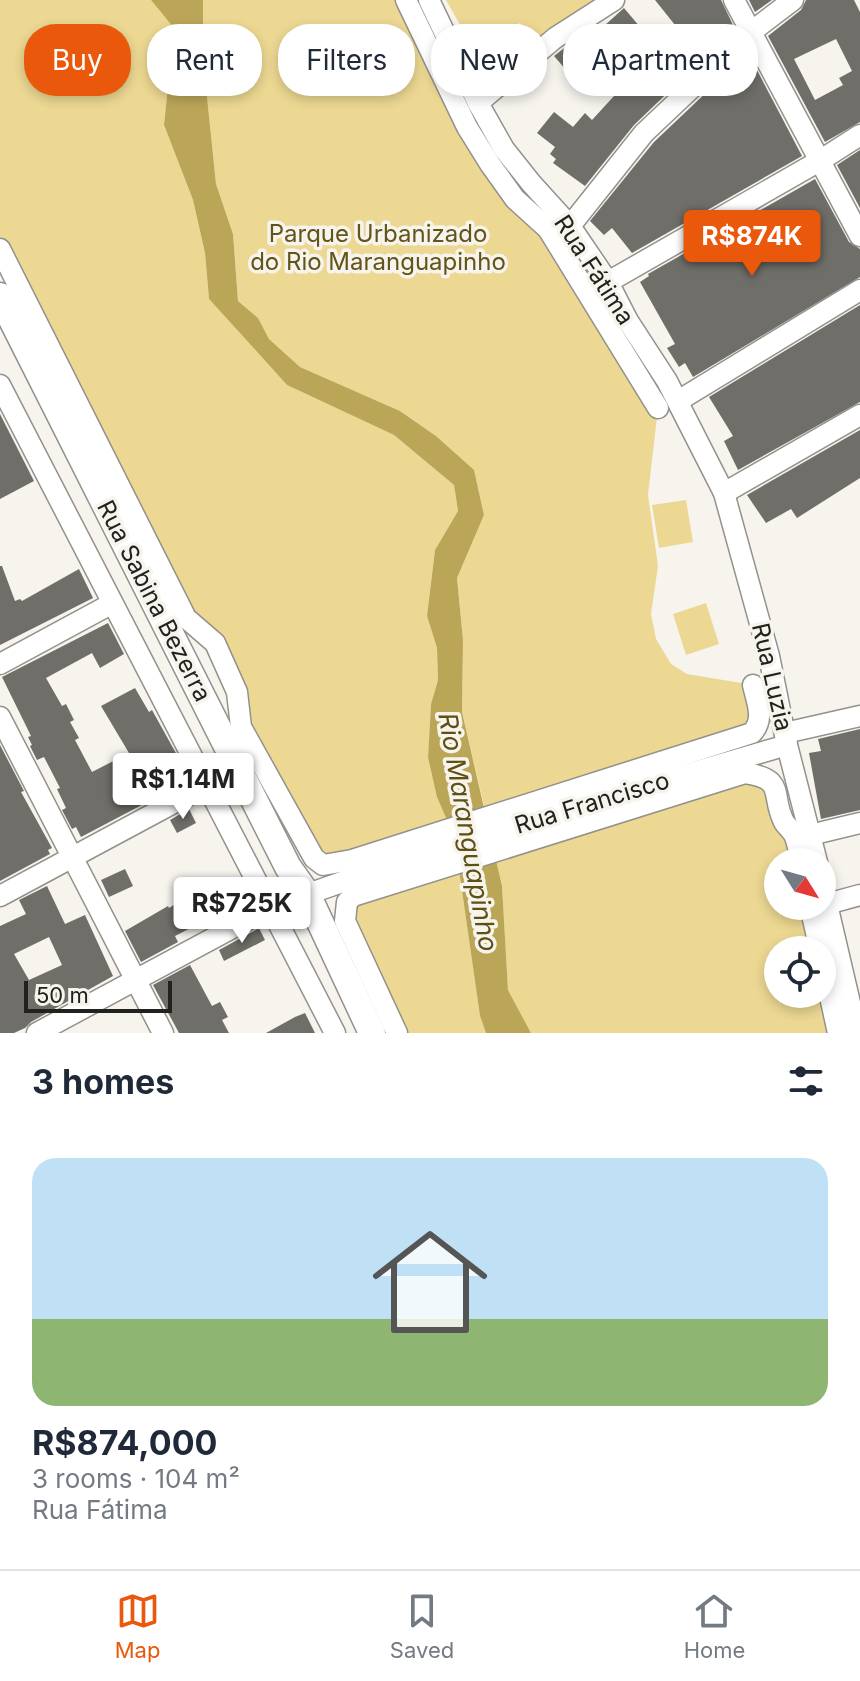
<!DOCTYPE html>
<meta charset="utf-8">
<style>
:root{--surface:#fff;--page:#f6f6f7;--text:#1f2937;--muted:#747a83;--line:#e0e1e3;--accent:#ea580c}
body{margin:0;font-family:Inter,sans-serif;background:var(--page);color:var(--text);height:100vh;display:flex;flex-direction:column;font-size:30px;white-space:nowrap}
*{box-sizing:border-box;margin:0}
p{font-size:26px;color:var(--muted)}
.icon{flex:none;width:44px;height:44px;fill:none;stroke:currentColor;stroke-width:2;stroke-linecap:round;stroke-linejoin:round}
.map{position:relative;height:1033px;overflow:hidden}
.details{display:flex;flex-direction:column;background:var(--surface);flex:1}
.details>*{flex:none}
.hud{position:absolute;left:24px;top:24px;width:812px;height:72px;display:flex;gap:16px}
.needle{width:52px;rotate:127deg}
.fabs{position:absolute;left:764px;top:848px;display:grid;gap:16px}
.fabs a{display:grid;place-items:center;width:72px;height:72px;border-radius:50%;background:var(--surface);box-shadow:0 4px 12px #0003;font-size:40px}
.scale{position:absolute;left:24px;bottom:20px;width:148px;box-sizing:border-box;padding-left:8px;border:4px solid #21211e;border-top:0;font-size:22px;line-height:28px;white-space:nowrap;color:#21211e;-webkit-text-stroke:6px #f6f4ed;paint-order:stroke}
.price{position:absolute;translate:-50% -68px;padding:0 18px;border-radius:8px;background:#fff;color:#222;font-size:26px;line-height:52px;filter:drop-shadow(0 2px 4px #0008)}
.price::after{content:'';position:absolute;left:50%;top:48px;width:24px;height:18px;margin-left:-12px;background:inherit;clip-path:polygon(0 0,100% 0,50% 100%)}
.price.selected{background:var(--accent);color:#fff}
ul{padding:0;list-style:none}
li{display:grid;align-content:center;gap:16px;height:424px;padding:0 32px}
li span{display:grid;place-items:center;height:248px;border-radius:24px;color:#555}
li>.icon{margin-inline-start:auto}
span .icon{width:144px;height:144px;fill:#fffc;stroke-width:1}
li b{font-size:34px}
h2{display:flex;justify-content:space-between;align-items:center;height:96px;padding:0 32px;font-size:34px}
.chip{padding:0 28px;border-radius:32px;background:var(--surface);box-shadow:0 4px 12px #0003;font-size:28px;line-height:72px}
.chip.selected{background:var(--accent);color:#fff}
.tab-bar{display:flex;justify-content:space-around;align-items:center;height:112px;border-top:2px solid var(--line);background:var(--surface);font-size:22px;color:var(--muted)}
.tab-bar a{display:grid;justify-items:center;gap:4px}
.tab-bar .selected{color:var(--accent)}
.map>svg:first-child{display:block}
.green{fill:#ecd892}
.water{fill:#bba658}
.building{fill:#706e68;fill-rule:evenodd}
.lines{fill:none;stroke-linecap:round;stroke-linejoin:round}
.minor-casing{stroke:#93918b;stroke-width:23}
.major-casing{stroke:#93918b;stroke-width:29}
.minor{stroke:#fff;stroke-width:20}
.major{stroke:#fff;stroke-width:26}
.labels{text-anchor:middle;stroke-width:7;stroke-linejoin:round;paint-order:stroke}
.park-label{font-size:24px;fill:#635419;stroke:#f6f4ed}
.street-label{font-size:24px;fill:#21211e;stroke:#f6f4ed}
.water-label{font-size:26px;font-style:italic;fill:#5e4f13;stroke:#f6f4ed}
</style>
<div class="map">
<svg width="860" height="1033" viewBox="0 0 860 1033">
<rect width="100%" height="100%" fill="#f6f4ed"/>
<g class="green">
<path d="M0 0H151L174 27 164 125 193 200 205 253 209 299 287 385 394 435 454 485 458 511 435 550 427 616 437 648 438 680 431 704 428 757 451 829 323 865 241 727 237 692 186 618 0 249Z"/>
<path d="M203 0H406L467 127 548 229 658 408 648 495 658 566 651 614 656 639 671 664 687 674 753 685 759 726 487 818 462 712 463 640 457 578 484 515 474 471 436 436 400 411 300 367 269 339 258 318 238 301 233 234 216 184 203 58Z"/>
<path d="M446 0H609L558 33 529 37 520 23 471 44Z"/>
<path d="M686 500 693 542 659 548 652 505Z"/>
<path d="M706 603 719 644 686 655 673 614Z"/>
<path d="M763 776 801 862H778V906H810L820 950H778V994H822L838 1033H531L508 990 502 886 494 852Z"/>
<path d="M458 863 480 1016 486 1033H397L347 902Z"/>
</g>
<path class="water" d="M151 0H203V58L216 184 233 234 238 301 258 318 269 339 300 367 400 411 436 436 474 470 484 515 457 578 463 640 462 712 502 886 508 990 531 1033H486L480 1016 458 863 451 829 437 797 428 757 431 704 438 680 437 648 427 616 435 550 458 511 454 485 394 435 287 385 209 299 205 253 193 200 164 125 174 28Z"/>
<g class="building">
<path d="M655 0H721L735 29 703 60Z"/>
<path d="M749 0H772L755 12Z"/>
<path d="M806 0H854L860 12V122L825 142 768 36 801 10ZM836 39 852 71 839 78 843 85 815 100 794 59Z"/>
<path d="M624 8 683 78 634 125 585 186 553 163 556 159 550 154 555 147 537 133 554 112 573 127 585 113 592 120 614 96 593 73 580 86 554 56 568 45 575 52Z"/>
<path d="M748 53 802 156 632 253 612 228 604 235 590 221 654 142Z"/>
<path d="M860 150V208L837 165Z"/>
<path d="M815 179 849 242 860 249V277L693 377 685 363 679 367 667 348 675 344 640 282 649 276 648 274Z"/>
<path d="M860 305V402L738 470 724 441 733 436 709 397Z"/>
<path d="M0 414 34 481 0 499Z"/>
<path d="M860 430V478L797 518 791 509 766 523 747 495Z"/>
<path d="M0 566H2L15 601 20 599 22 601 79 569 93 598 0 645Z"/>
<path d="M108 623 124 654 100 668 92 653 46 678 62 706 66 704 74 720 70 722 79 738 75 740 92 772 129 753 101 706 135 688 149 712 152 710 182 764 171 772 178 786 81 837 76 827 72 829 62 810 66 808 57 789 60 788 44 757 37 760 30 746 32 745 28 737 31 736 2 677Z"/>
<path d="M860 729V810L821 819 809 753 821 751 818 739Z"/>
<path d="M0 745 24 791 21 792 52 848 48 850 50 854 0 881Z"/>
<path d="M189 809 196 823 177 833 170 820Z"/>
<path d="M125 869 133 886 109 897 101 880Z"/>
<path d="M47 886 65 924 85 915 113 976 31 1022 25 1028 14 1033H0V926L26 914 19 900ZM49 937 62 965 29 980 14 954Z"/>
<path d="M220 887 234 912 207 927 204 921 175 936 178 942 141 962 125 931 168 906 169 908 180 901 183 906Z"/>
<path d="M259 928 265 940 224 961 219 950Z"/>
<path d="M190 965 212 1006 220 1002 228 1017 222 1020 229 1033H179L153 985Z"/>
<path d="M305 1013 315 1033H266L295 1017Z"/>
</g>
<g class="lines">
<g class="minor-casing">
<g id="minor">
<path d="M406 0 467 127 490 164 515 199 548 229 658 408"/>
<path d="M429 0 478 103 504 149 531 183 570 226 608 282 628 321 667 381 724 493 769 656 787 745 817 862"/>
<path d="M734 0 860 236"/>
<path d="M478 103 555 38 614 0"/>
<path d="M570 226 644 133 751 32 793 0"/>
<path d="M0 249 186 618 215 643 237 692 241 727 314 858 323 865 352 860 752 733C765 719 757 703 753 685"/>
<path d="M608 282 821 160 860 135"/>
<path d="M0 385C110 602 225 816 335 1033"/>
<path d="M678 401 860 290"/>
<path d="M724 493 860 415"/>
<path d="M0 664 111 604"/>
<path d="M0 717 163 1033"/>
<path d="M785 733 860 716"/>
<path d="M810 835 860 823"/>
<path d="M822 883 857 1033"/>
<path d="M0 896 207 785"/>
<path d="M827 904 860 895"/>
<path d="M810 906 820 950"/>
<path d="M822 960 838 1033"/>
<path d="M37 1033 271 907 382 868 588 803 787 745"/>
<path d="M397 1033 345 921 347 902 353 896 745 773C787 779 770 795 784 822 787 827 793 831 795 837 798 844 799 854 801 862"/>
</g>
</g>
<g class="major-casing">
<path id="major" d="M0 296 288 867 307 894 372 1033"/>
</g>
<use href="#minor" class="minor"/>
<use href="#major" class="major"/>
</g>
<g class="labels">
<g class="park-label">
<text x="378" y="242">Parque Urbanizado<tspan x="378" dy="28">do Rio Maranguapinho</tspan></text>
</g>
<g class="street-label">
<text transform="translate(594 270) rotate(57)" y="8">Rua Fátima</text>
<text transform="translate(154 601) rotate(63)" y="8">Rua Sabina Bezerra</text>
<text transform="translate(772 677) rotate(77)" y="8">Rua Luzia</text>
<text transform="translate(592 803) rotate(-17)" y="8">Rua Francisco</text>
</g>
<g class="water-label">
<text transform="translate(468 832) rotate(80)" y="9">Rio Maranguapinho</text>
</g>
</g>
</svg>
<div class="fabs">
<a><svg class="needle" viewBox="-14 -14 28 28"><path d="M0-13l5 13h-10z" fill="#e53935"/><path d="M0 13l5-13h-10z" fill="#747a83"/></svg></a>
<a><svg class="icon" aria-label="locate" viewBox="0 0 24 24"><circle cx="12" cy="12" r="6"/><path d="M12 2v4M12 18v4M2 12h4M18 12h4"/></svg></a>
</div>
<div class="scale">50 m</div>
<b class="price selected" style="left:752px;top:278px">R$874K</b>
<b class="price" style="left:183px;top:821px">R$1.14M</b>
<b class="price" style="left:242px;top:945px">R$725K</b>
<div class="hud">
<a class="chip selected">Buy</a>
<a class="chip">Rent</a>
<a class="chip">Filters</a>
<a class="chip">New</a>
<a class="chip">Apartment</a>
</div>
</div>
<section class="details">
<h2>3 homes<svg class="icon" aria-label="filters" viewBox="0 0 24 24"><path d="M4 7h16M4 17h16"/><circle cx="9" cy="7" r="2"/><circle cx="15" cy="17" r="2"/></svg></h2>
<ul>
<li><span style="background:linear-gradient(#bfe0f5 65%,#8fb573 0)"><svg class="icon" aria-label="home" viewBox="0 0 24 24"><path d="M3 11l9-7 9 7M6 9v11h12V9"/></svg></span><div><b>R$874,000</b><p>3 rooms · 104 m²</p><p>Rua Fátima</p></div></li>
</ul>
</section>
<nav class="tab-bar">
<a class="selected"><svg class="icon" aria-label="map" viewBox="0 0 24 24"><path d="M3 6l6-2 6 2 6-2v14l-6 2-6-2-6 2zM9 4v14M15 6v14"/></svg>Map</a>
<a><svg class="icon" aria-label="saved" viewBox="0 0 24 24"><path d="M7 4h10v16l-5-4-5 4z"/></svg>Saved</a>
<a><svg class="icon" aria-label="home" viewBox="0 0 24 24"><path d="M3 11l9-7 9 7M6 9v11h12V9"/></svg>Home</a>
</nav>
